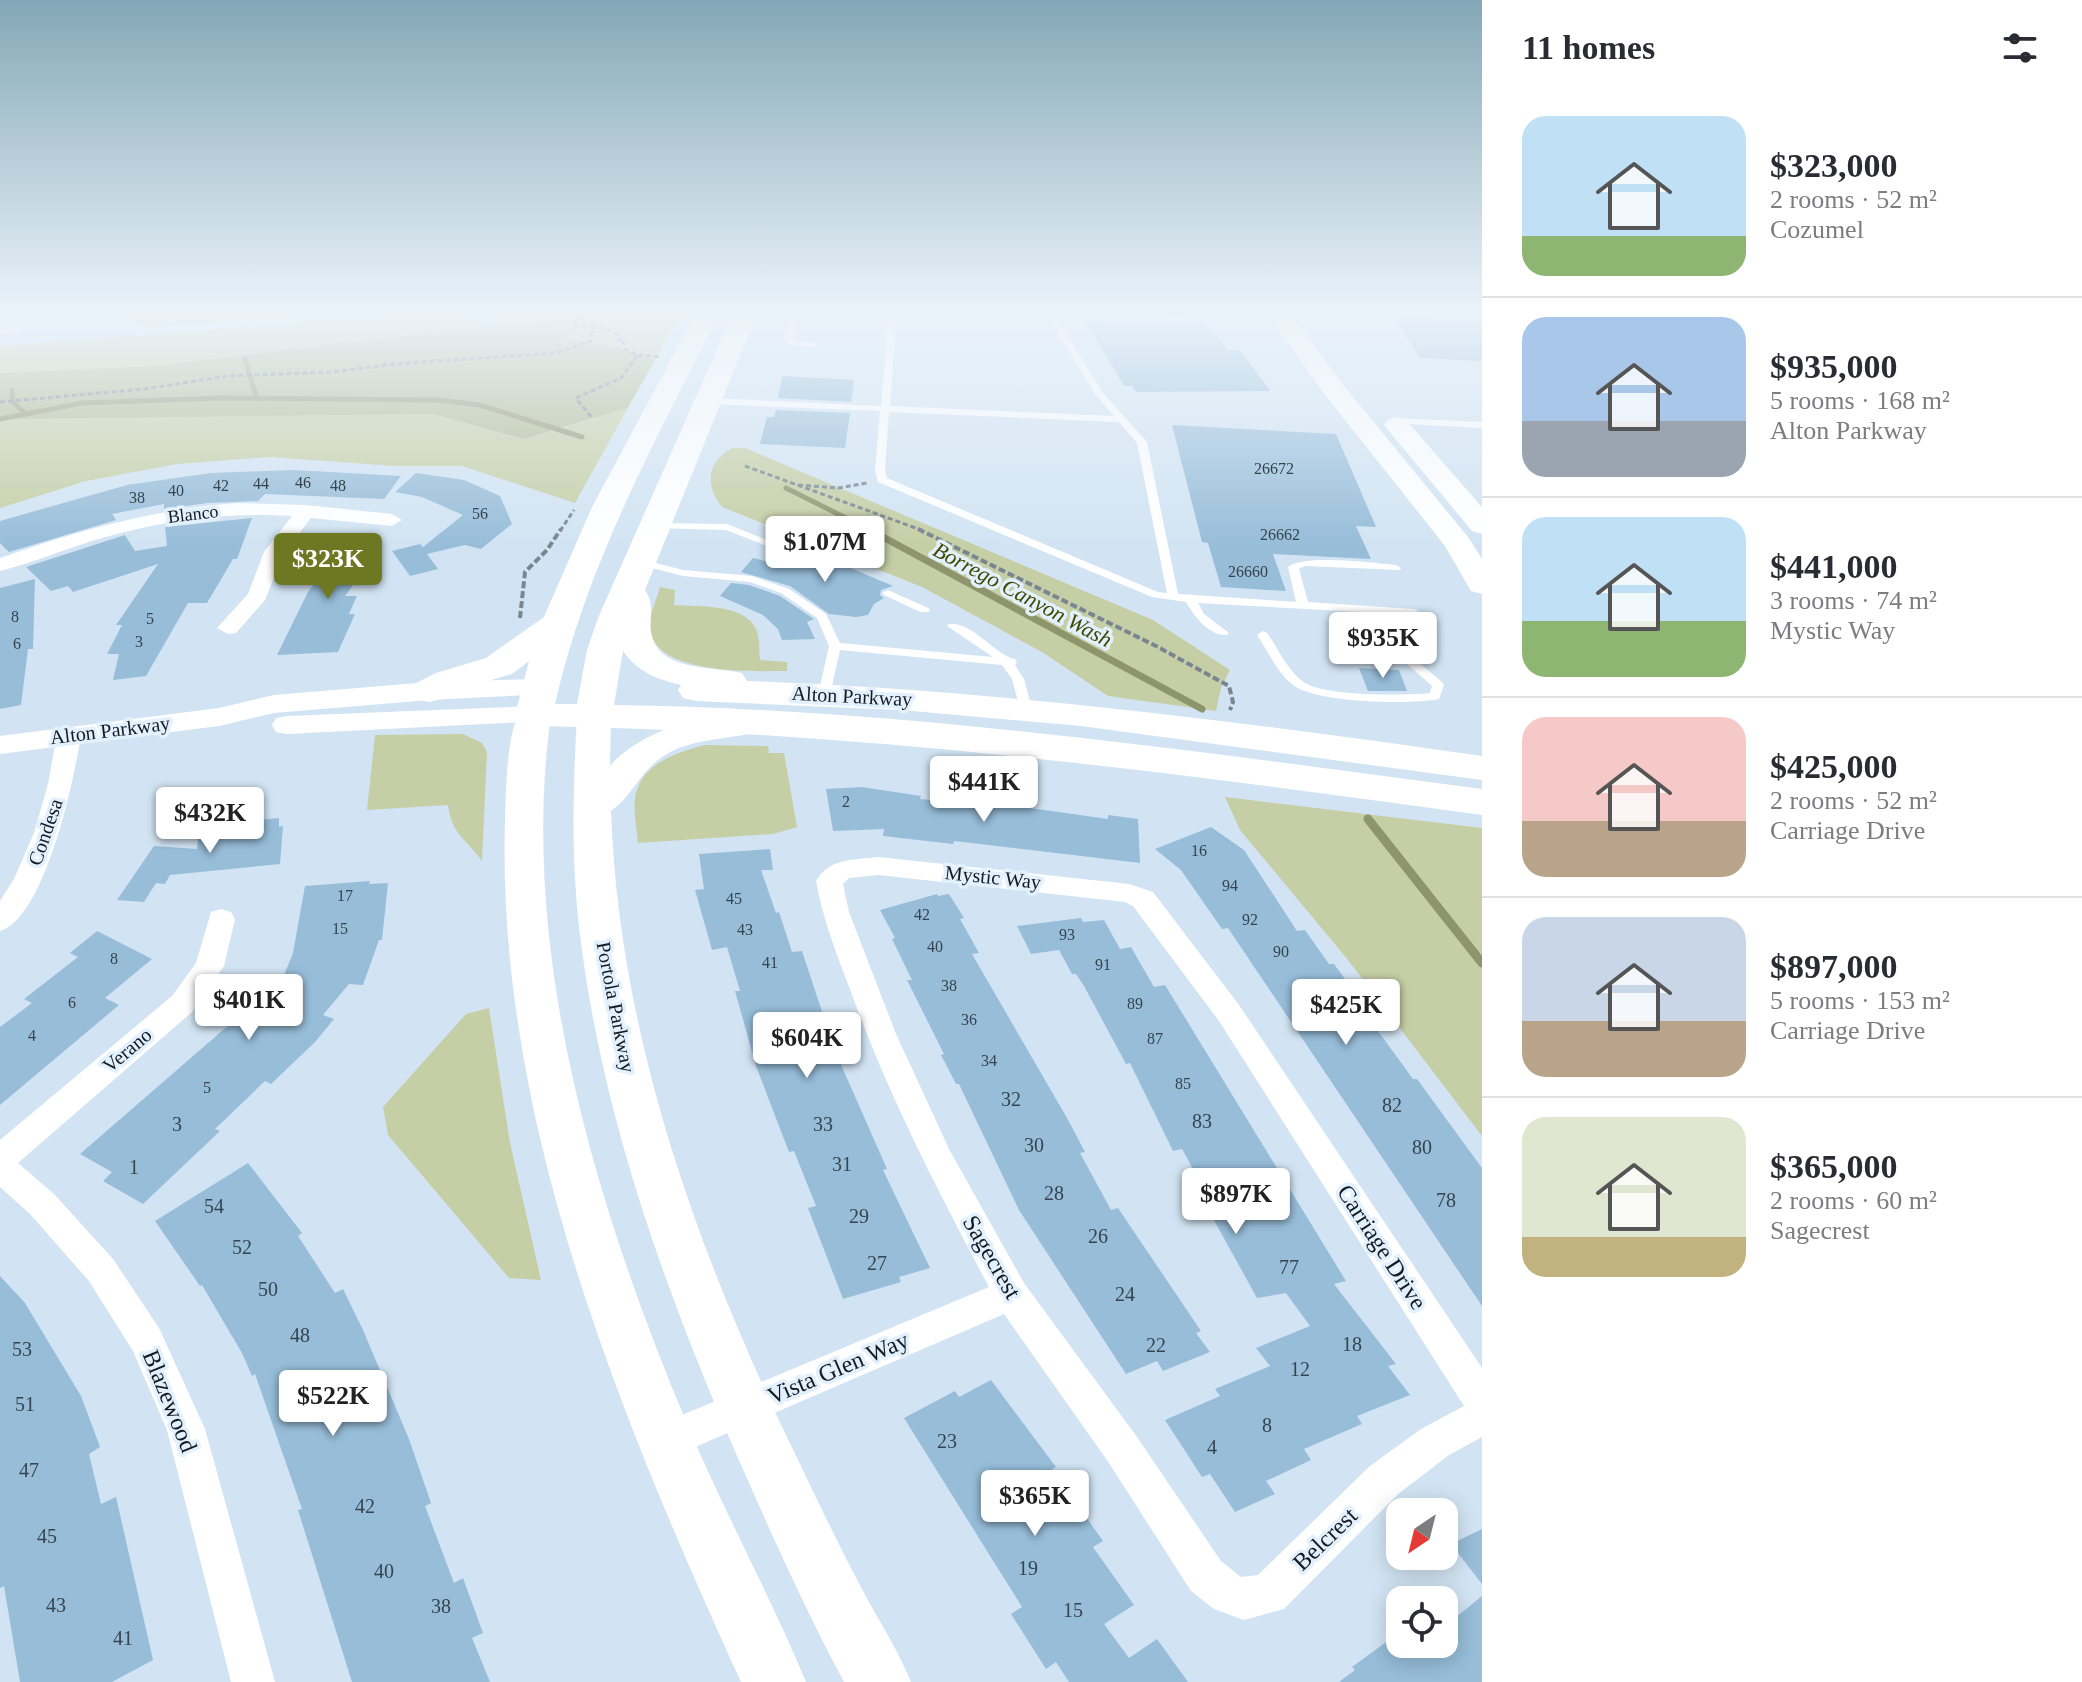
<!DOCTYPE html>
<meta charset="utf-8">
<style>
:root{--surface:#fff;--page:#f2f2f3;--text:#2b2b33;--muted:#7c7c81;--line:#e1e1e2;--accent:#6e7823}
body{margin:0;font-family:Georgia,serif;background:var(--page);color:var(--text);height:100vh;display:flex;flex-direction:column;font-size:30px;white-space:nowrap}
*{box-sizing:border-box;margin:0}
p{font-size:26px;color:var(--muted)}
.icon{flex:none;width:44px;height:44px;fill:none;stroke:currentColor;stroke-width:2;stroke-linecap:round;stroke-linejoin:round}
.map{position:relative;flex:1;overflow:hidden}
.panel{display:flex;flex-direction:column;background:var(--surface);width:600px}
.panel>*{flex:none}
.needle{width:52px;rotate:215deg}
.tools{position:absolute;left:1386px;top:1498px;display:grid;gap:16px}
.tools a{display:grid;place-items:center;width:72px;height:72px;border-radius:16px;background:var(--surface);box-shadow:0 4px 20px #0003;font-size:40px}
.price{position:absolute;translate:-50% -68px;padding:0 18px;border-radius:8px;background:#fff;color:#222;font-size:26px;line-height:52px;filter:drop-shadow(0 2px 4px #0008)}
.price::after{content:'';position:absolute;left:50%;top:48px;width:24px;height:18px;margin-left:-12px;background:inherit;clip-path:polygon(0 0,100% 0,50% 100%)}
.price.on{background:var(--accent);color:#fff}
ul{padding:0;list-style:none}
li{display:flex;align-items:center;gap:24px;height:200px;padding:0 40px}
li+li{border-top:2px solid var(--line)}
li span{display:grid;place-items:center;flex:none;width:224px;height:160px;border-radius:24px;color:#555}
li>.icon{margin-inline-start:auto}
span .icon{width:96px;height:96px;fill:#fffc;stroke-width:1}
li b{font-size:34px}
h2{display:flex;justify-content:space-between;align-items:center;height:96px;padding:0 40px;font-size:34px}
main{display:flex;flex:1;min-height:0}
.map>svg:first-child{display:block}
.green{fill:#c6cea5;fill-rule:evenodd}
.forest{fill:#b0b88e}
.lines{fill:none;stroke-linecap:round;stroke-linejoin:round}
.stream-far2{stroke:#8e956d;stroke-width:5}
.stream-far1{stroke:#8e956d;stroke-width:7}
.stream{stroke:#8e956d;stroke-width:9}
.building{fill:#97bdd9}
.path-far1{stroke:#798691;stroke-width:3;stroke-dasharray:5 3;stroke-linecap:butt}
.path{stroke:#798691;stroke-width:4;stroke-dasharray:7 3;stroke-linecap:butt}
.service{fill:#fff;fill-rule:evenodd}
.minor{fill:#fff;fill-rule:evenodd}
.tertiary{fill:#fff;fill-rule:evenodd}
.secondary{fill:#fff;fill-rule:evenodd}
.primary{fill:#fff;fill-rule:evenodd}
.labels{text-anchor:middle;stroke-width:7;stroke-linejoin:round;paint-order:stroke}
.number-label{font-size:16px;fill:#35444e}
.far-street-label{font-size:18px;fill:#141b20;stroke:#e2f1fd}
.street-label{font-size:20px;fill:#141b20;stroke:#e2f1fd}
.near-number-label{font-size:20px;fill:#35444e}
.water-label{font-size:22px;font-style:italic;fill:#414800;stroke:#e2f1fd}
.near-street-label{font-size:24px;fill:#141b20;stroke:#e2f1fd}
</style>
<main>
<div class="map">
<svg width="1482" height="1682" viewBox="0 0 1482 1682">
<rect width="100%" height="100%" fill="#d2e4f3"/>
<g class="green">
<path d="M140 311H367L148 327 130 320Z"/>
<path d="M384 311H457L489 325 154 366 0 373V346L375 317Z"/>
<path d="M477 311H682L575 503 462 466H394L270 457 177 464 86 481 0 508V395L541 334ZM471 397 595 418 524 439 433 414H342Z"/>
<path d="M732 448H745L1153 620 1230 670 1221 688 1216 711 1108 696 1042 652 922 587 722 507C704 484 707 463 732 448Z"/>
<path d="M660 587 675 590 674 605C697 607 744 603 756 629 760 638 759 650 760 660L787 662V671C755 671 648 676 650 624 650 613 657 599 660 587Z"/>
<path d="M463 734 482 743 487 752 482 861C466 838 452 836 448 805L367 810 375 735Z"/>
<path d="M705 745 768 746 769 753H784L797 827 773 834 638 843C637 828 632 807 636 793 644 762 679 752 705 745Z"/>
<path d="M1225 797 1482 828V1136L1348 960 1240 830Z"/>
<path d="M489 1008 510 1143 541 1280 509 1278 388 1135 383 1107 466 1014Z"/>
</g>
<path class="forest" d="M546 323 577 329 565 338 615 347 655 361 627 408 524 439 433 414 0 419V373L154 366 489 325Z"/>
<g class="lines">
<g class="stream-far2">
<path d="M245 359 257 399"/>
<path d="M12 390 13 402 26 414"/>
<path d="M0 419 82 403 219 398 437 400 480 405 582 437"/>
<path d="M786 488 872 531"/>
</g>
<path class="stream-far1" d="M868 529 1202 709"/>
<path class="stream" d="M1368 819 1482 963"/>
</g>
<g class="building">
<path d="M1394 316 1482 320V361L1420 358Z"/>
<path d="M1107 318 1109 322 1157 321 1186 325 1198 321 1209 325 1228 350H1240L1270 391 1136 392 1132 386H1124L1084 319Z"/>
<path d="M782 376 854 380 851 402 778 398Z"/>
<path d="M776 410 850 413 845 448 760 444 767 417H774Z"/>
<path d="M1172 425 1336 434 1376 527 1356 526 1371 559 1273 554 1286 591 1221 587 1208 543 1202 542Z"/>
<path d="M294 470 401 476 384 499 265 494 258 501 208 503 164 509V504L112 514 116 520 9 552 0 543V521L127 485 211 473Z"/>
<path d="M416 473 464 480 500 496 512 524 481 549 465 545 427 554 438 569 410 576 392 551 420 544 423 547 463 515 422 497 395 492Z"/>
<path d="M252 518 237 559H233L207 603H188L146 676 113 680 119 654H107L122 625H116L158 564 73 592 68 586 51 591 26 567 125 535 135 551 167 546 165 527Z"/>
<path d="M328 544 381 547 345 596H357L349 614H355L338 652 277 655 308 592 318 579 302 577Z"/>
<path d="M810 551 893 586 881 590 880 595 884 598 874 604 868 615 856 617 829 614 790 586 741 572 753 558 792 568 797 560 807 558 806 552Z"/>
<path d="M35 579 33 649H28L21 705 0 709V588Z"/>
<path d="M731 583 749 585 780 596 814 619 807 622 815 639 782 640 778 629 763 615 720 596Z"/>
<path d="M1359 668 1399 670 1407 691H1368Z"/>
<path d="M862 787 921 796 920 799 972 804 973 800 1108 819V815L1138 819 1140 863 954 841 953 844 883 836 884 829 833 831 826 789Z"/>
<path d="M279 818V827L283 826 280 864 170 875 165 884 156 883 144 902 117 900 154 846 197 849 200 826Z"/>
<path d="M1211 827 1244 850 1297 931 1305 930 1329 964H1334L1382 1030 1378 1031 1413 1079H1417L1482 1168V1306L1228 928 1222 929 1181 870 1155 849Z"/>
<path d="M770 849 773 870H761L776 913 779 912 792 952 802 951 835 1051 887 1169 883 1170 930 1268 899 1277 901 1282 843 1299 808 1208 816 1206 794 1151 789 1152 756 1066 735 991H740L727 947 712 950 695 890 704 889 699 854Z"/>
<path d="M370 881 369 884 388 883 382 940H379L363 985 349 984 323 1015 334 1019 315 1042 271 1084 265 1081 215 1129 220 1131 143 1204 103 1181 112 1172 80 1154 245 1011 268 986 278 990 293 953 305 886Z"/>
<path d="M937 894 938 896 949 894 964 918 960 919 979 953 972 954 1067 1118 1085 1152 1080 1153 1111 1210 1118 1208 1201 1331 1196 1333 1210 1352 1163 1371 1157 1361 1126 1374 1019 1210 959 1084H956L941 1055 944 1054 907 980H912L892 939 895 938 880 910Z"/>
<path d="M1081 918 1083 922 1104 920 1120 949 1131 947 1154 987 1165 985 1346 1281 1334 1284 1396 1364 1388 1366 1410 1395 1357 1416 1362 1424 1304 1449 1311 1460 1266 1481 1275 1494 1235 1512 1210 1474 1202 1477 1165 1420 1220 1396 1215 1389 1270 1366 1256 1348 1310 1326 1286 1293 1257 1298 1205 1204 1212 1203 1182 1149 1173 1151 1130 1063 1126 1064 1084 986 1076 974H1072L1059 950 1031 954 1017 926Z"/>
<path d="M97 931 152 959 105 998 119 1005 0 1105V1027L32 1003 24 999 78 957 70 953Z"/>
<path d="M248 1163 302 1233 298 1236 335 1293 343 1289 363 1330 409 1439 431 1503 425 1506 454 1583 463 1578 483 1633 472 1638 490 1682H352L298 1510 302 1509 255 1374 252 1376 242 1353 202 1285 200 1286 155 1221Z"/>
<path d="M0 1276 25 1303 81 1396 100 1447 89 1454 101 1504 116 1497 153 1660 112 1682H20L4 1586 0 1588Z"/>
<path d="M991 1380 1056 1467 1052 1469 1103 1541 1093 1547 1134 1605 1104 1624 1129 1658 1157 1639 1188 1682H1069L1056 1662 1046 1669 1011 1614 1022 1607 904 1418 955 1391 959 1397Z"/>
<path d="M1482 1529V1584L1451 1544Z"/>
<path d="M1482 1596V1682H1339L1355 1670 1352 1667 1400 1632V1644H1444V1627Z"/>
</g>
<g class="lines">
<g class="path-far1">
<path d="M553 311 551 320 555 322 593 327 597 321"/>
<path d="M573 323 581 311"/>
<path d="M638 355 661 357"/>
<path d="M0 402 144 389 228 376 332 372 395 364 555 353 591 341 593 327C605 327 612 331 621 338L618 341 623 342 625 349 638 355 621 378 576 398 592 418"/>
<path d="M745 466 924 531"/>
<path d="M798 485 838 488 867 483"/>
<path d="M560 531 574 510"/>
</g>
<g class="path">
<path d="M918 529 1156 646 1229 686 1233 702 1230 710"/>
<path d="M520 618 525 572 547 550 561 529"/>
</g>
<g class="service">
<path d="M794 311H802L791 337 795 341 815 343V347L790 345 783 338Z"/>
<path d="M889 311H897L890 406 1114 416 1095 394 1044 311H1052L1103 393 1147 442 1178 594 1296 602 1288 567C1306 554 1371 563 1396 565L1401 568 1400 570 1305 566 1299 569 1308 602 1414 609 1420 612 1414 615 1198 603 1204 614 1229 633 1227 635C1209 636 1194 616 1186 602L1152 597 878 482 875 470 880 411 707 404 702 401 707 398 881 406ZM889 412 1119 422 1137 443 1167 593 1158 592 887 478 885 470Z"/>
<path d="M1144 312 1186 318 1190 320 1186 322 1141 316 1140 314Z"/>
<path d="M1226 317 1230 319 1229 321 1205 322 1201 320 1205 318Z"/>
<path d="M22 328 23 330 19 332 0 333V329Z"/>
<path d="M1393 418 1482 422V428L1390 423 1388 421Z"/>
<path d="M655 523 727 524 805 555 800 558 796 557 726 530 651 528 650 526Z"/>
<path d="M640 559 683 570 752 576 789 589 826 614 840 643 993 657 947 626 949 624C974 622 993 654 1015 659L1017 662 1015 665 1024 679 1032 709 1026 713 1020 709 1012 679 1002 665 840 650 830 695 828 698H820L818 695 829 646 817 618 781 593 750 582 683 576 636 564V560Z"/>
<path d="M888 590 928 608 930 610 928 612H920L884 595 882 593Z"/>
<path d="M1263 631 1267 633C1278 648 1288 672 1305 683 1326 696 1404 696 1430 693L1432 686 1381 641 1383 639H1391L1442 682 1444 685 1439 699C1411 705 1315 703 1293 685 1277 673 1268 651 1257 635Z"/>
</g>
<g class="minor">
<path d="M239 503 306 505 392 514 402 520 392 526 311 518 284 553 265 600 236 633 228 634 217 628 248 594 264 552 292 516C224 512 160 521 95 540 63 550 32 563 0 571V558C78 531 156 508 239 503Z"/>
<path d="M69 727 77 729 81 734C75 777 45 918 0 931V901L14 879 34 833 48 784 57 734 61 729Z"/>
<path d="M878 857 1129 884 1153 892 1239 1005 1482 1368V1437L1449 1455 1398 1494 1284 1609 1244 1620 1214 1609 1191 1591 1109 1463 1004 1314 665 1460 651 1454 646 1441 651 1428 989 1287C938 1191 888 1095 851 992 837 955 823 920 816 881 829 858 854 860 878 857ZM878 875 1125 902 1133 906 1219 1021 1464 1406 1421 1429 1370 1466 1258 1575 1241 1577 1221 1561 1137 1437 1024 1283 950 1151 896 1034 849 912 843 884 849 878Z"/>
<path d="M221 909 231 912 235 919 224 966 192 1012 18 1163 54 1194 113 1259 159 1328 205 1429 275 1682H231L167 1430 133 1351 89 1281 30 1214 0 1187V1140L172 996 196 963 211 912Z"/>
</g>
<g class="tertiary">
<path d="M539 679 550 682 554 688 550 694 429 700 274 713 219 726 0 754V736L219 708 274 695 429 682Z"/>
<path d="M534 706 545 709 549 715 545 721 287 734 276 732 272 725 276 718 287 716Z"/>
</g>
<g class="secondary">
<path d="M1267 311H1289L1340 381 1468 537 1482 559V594L1471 591 1445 546 1322 391Z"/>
<path d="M1397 417 1406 420 1482 507V534L1472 531 1388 430 1384 425 1388 420Z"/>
<path d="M534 705 546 708 551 715C518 949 595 1204 685 1419 722 1508 769 1593 806 1682H741C620 1417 496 1118 505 820 506 792 506 731 522 708Z"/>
<path d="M594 705 606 708 611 715 610 766C639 731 714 707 758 718L763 725 758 732C726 740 690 738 662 757 639 773 633 795 611 811 619 1039 699 1257 798 1460 819 1504 840 1548 863 1591 879 1621 898 1650 911 1682H844C805 1609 771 1533 738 1458 664 1288 600 1111 579 926 571 854 573 786 577 715L582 708Z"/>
</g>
<path class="primary" d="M697 311H721C656 439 587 563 555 704H577L587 650 598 618 734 311H758L645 590C655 605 649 616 651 632 657 672 713 666 742 673L747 681C994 690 1237 721 1482 756V780L1081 726 901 710 696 701 683 698 678 690 681 685C656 679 638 672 623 651L614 705C905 709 1194 751 1482 789V815C1164 771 856 731 534 726L521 723 515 715 529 661 512 674 462 689 442 699 429 702 416 699 411 691 416 683 436 673 486 658 544 617 592 507Z"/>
</g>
<linearGradient id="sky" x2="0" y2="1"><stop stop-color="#84a8b7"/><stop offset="0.57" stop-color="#ebf3fa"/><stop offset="1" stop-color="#ebf3fa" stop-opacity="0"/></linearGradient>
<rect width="1482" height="547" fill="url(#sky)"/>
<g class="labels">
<g class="number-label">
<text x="1274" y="474">26672</text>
<text x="303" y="488">46</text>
<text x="261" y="489">44</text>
<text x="221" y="491">42</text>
<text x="338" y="491">48</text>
<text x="176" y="496">40</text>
<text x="137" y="503">38</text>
<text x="480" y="519">56</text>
<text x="1280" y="540">26662</text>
<text x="1248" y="577">26660</text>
<text x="15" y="622">8</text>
<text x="150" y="624">5</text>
<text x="139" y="647">3</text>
<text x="17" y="649">6</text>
<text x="846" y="807">2</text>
<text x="1199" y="856">16</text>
<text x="1230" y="891">94</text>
<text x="345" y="901">17</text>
<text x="734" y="904">45</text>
<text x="922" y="920">42</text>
<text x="1250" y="925">92</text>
<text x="340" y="934">15</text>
<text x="745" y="935">43</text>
<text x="1067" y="940">93</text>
<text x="935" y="952">40</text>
<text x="1281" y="957">90</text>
<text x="114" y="964">8</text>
<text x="770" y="968">41</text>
<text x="1103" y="970">91</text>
<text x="949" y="991">38</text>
<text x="72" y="1008">6</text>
<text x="1135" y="1009">89</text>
<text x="969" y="1025">36</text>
<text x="32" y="1041">4</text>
<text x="1155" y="1044">87</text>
<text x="989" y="1066">34</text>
<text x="1183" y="1089">85</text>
<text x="207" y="1093">5</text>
</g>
<g class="far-street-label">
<text transform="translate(193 514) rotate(-7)" y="6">Blanco</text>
</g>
<g class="street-label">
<text transform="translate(852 696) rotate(3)" y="7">Alton Parkway</text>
<text transform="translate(110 730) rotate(-7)" y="7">Alton Parkway</text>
<text transform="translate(45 832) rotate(-71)" y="7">Condesa</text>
<text transform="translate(993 877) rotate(6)" y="7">Mystic Way</text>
<text transform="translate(616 1007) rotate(79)" y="7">Portola Parkway</text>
<text transform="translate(127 1050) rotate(-40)" y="7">Verano</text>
</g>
<g class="near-number-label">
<text x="1011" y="1106">32</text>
<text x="1392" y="1112">82</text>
<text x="1202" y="1128">83</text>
<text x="177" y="1131">3</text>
<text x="823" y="1131">33</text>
<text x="1034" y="1152">30</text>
<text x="1422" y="1154">80</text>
<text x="842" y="1171">31</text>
<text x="134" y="1174">1</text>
<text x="1054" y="1200">28</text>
<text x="1446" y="1207">78</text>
<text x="214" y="1213">54</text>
<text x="859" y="1223">29</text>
<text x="1098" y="1243">26</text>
<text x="242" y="1254">52</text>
<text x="877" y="1270">27</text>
<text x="1289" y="1274">77</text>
<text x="268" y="1296">50</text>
<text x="1125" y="1301">24</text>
<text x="300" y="1342">48</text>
<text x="1352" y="1351">18</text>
<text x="1156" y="1352">22</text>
<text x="22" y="1356">53</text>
<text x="1300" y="1376">12</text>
<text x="25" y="1411">51</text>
<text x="1267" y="1432">8</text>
<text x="947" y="1448">23</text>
<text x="1212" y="1454">4</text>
<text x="29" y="1477">47</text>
<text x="365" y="1513">42</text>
<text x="47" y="1543">45</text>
<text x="1028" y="1575">19</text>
<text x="384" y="1578">40</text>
<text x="56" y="1612">43</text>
<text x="441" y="1613">38</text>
<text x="1073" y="1617">15</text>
<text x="123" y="1645">41</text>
</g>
<g class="water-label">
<text transform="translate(1023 594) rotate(28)" y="8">Borrego Canyon Wash</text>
</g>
<g class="near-street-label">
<text transform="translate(1382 1247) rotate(57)" y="8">Carriage Drive</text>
<text transform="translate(992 1257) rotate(60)" y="8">Sagecrest</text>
<text transform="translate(838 1368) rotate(-23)" y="8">Vista Glen Way</text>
<text transform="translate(170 1401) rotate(68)" y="8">Blazewood</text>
<text transform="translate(1325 1539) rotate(-44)" y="8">Belcrest</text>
</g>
</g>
</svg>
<div class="tools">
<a><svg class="needle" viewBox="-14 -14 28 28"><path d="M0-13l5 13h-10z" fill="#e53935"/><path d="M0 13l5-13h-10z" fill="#7c7c81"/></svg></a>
<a><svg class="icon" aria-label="locate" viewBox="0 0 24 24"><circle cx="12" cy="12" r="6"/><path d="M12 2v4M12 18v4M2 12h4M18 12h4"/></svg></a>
</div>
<b class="price" style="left:825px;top:584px">$1.07M</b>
<b class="price on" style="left:328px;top:601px">$323K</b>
<b class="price" style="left:1383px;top:680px">$935K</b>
<b class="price" style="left:984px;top:824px">$441K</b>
<b class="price" style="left:210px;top:855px">$432K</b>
<b class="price" style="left:249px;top:1042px">$401K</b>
<b class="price" style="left:1346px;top:1047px">$425K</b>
<b class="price" style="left:807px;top:1080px">$604K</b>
<b class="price" style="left:1236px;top:1236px">$897K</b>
<b class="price" style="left:333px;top:1438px">$522K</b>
<b class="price" style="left:1035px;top:1538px">$365K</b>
</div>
<section class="panel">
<h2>11 homes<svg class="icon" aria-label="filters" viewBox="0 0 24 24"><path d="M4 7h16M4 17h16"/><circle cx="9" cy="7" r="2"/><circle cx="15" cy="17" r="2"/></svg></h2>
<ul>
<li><span style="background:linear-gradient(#bfe0f5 75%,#8fb573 0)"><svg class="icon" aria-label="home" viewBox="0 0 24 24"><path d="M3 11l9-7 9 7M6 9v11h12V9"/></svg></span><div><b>$323,000</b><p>2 rooms · 52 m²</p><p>Cozumel</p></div></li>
<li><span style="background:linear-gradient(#a9c7e8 65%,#9aa5b1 0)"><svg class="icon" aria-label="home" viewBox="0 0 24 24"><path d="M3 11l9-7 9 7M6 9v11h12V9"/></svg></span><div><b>$935,000</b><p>5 rooms · 168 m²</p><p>Alton Parkway</p></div></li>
<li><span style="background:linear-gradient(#bfe0f5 65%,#8fb573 0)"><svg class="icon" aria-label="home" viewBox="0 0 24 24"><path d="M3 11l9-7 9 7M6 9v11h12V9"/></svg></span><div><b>$441,000</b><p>3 rooms · 74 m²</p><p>Mystic Way</p></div></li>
<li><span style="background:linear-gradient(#f6c9c9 65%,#b9a48a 0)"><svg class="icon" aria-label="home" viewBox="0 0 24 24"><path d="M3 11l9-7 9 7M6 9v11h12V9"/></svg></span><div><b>$425,000</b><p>2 rooms · 52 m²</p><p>Carriage Drive</p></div></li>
<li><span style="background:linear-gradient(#c9d6e8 65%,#b9a48a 0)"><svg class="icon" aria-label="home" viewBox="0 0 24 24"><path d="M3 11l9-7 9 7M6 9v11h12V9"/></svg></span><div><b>$897,000</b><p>5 rooms · 153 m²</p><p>Carriage Drive</p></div></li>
<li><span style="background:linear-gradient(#dfe7d0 75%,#c2b280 0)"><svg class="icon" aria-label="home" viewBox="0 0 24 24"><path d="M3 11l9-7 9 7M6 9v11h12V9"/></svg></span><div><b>$365,000</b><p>2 rooms · 60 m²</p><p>Sagecrest</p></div></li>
</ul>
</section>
</main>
